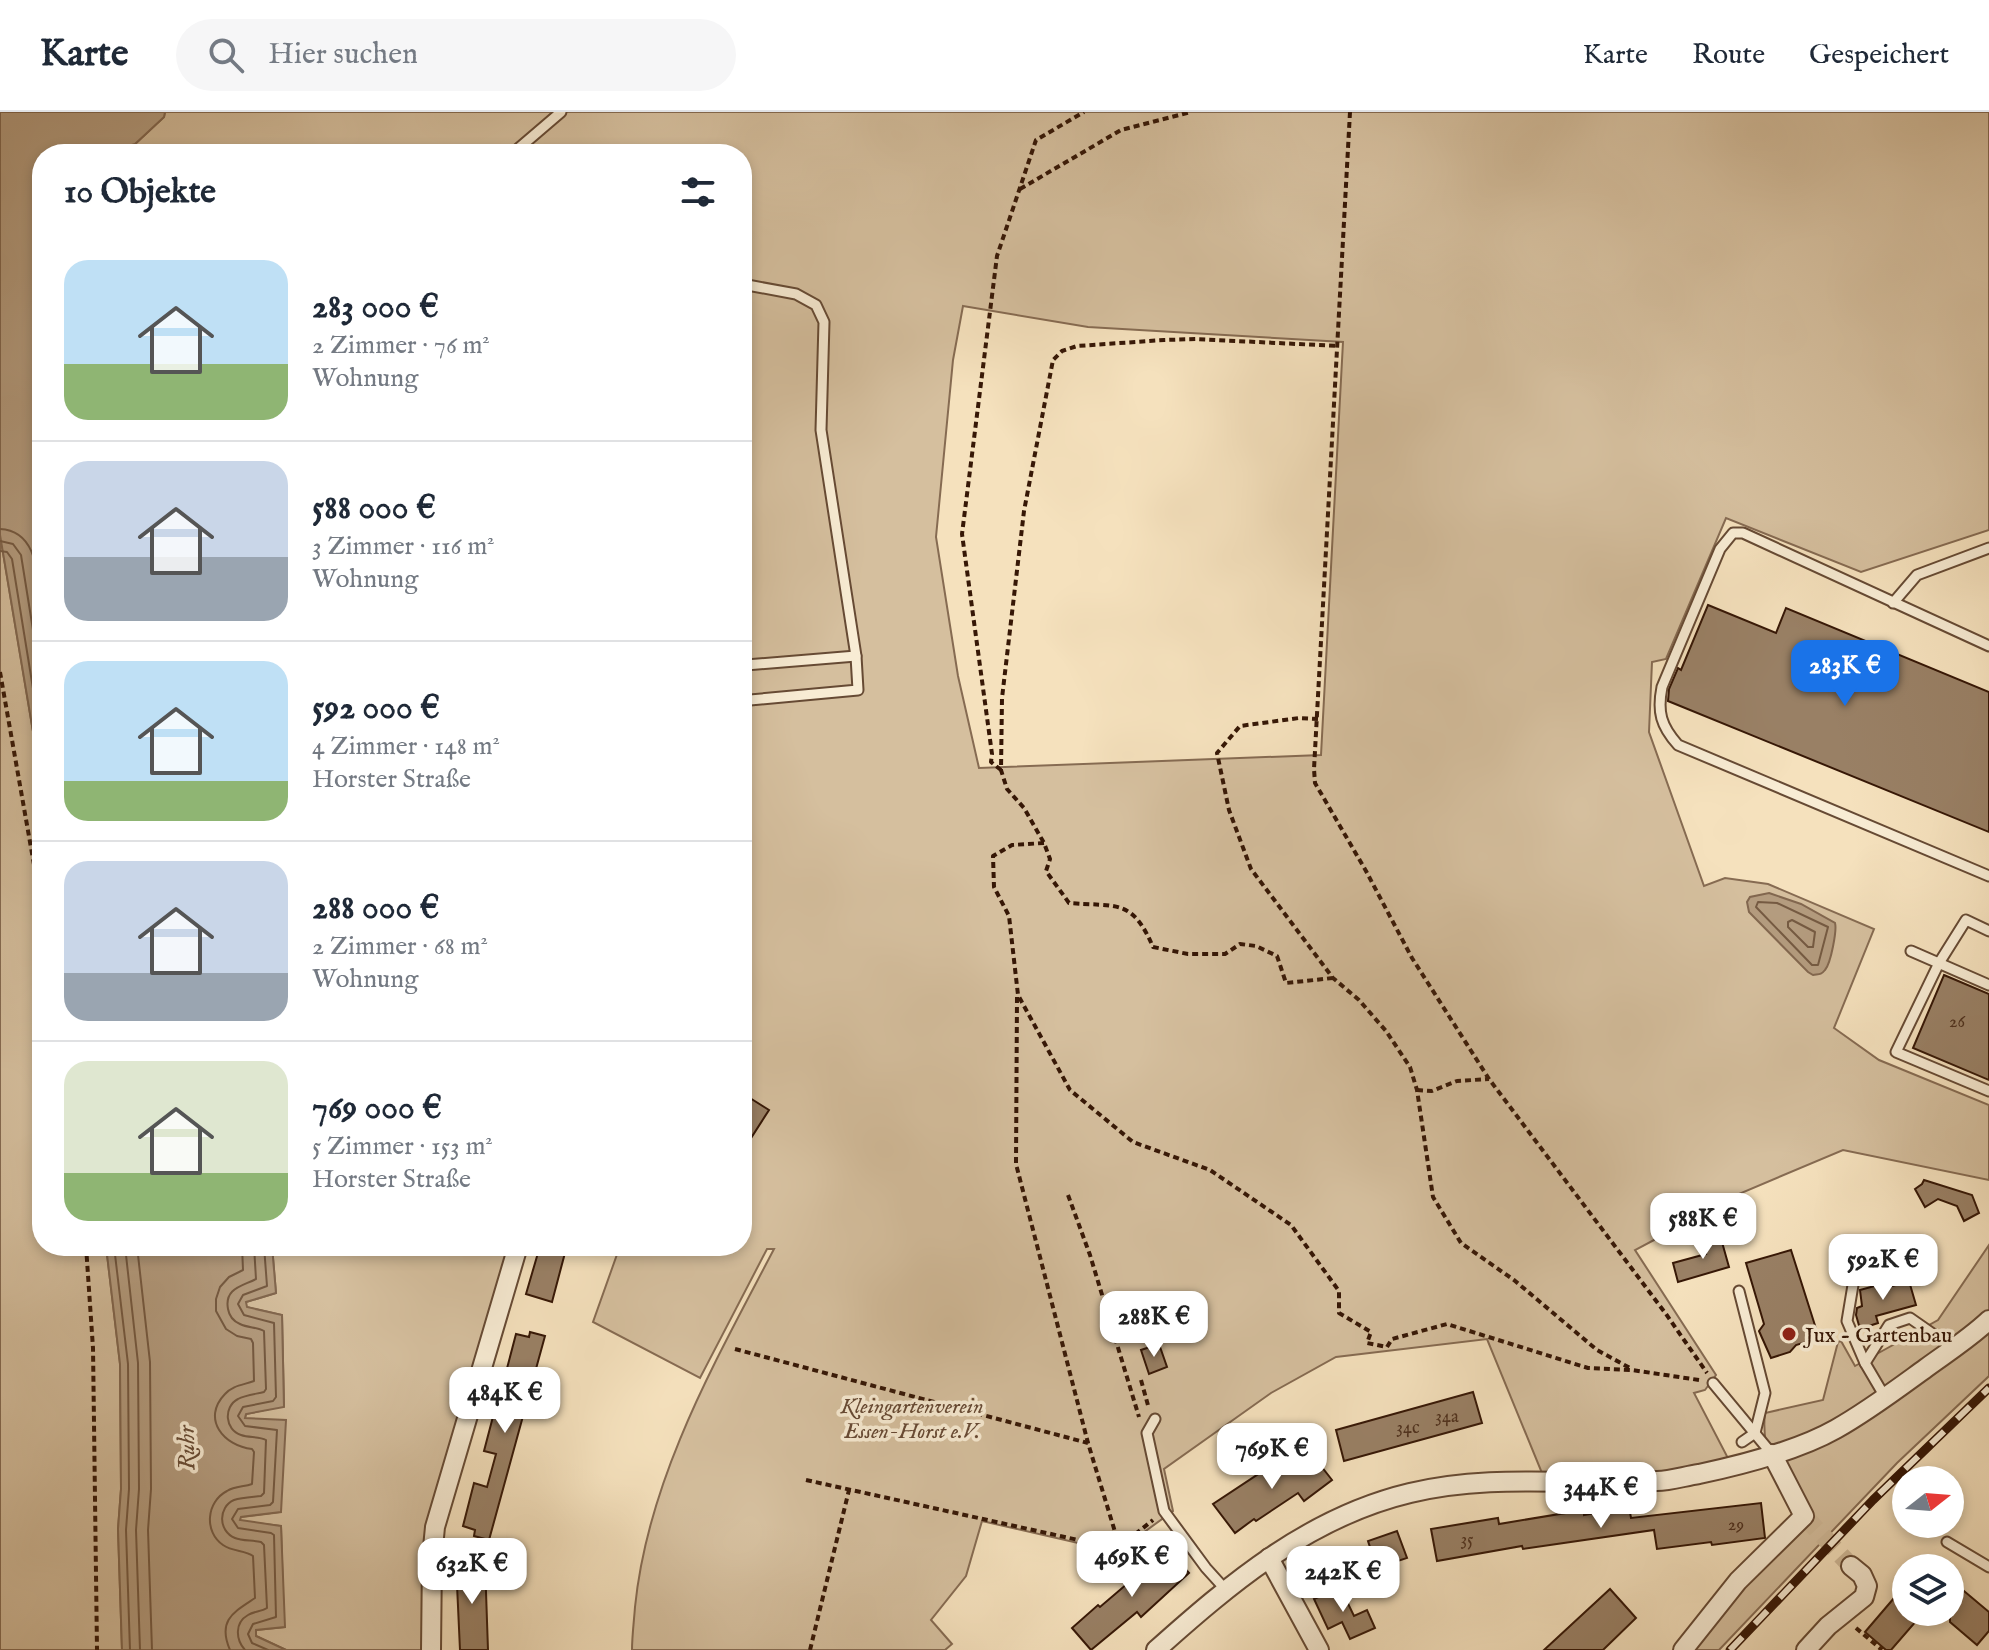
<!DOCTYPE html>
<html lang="de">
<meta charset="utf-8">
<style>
:root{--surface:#fff;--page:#f6f6f7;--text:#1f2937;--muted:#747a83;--line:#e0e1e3;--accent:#1a73e8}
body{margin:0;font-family:"IM FELL English",serif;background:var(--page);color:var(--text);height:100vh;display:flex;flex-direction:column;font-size:30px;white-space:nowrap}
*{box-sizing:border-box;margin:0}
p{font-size:26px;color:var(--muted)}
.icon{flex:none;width:44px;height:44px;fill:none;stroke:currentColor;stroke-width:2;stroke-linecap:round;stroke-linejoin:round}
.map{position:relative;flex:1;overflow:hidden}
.drawer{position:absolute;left:32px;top:32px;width:720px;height:1112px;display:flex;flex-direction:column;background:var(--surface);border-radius:32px;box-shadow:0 4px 12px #0003}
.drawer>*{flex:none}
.needle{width:52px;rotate:73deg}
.fabs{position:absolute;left:1892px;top:1354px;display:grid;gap:16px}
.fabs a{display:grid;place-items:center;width:72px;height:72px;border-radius:50%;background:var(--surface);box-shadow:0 4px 12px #0003;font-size:40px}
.price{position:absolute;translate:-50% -68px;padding:0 18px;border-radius:16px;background:#fff;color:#222;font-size:26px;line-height:52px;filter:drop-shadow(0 2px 4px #0008)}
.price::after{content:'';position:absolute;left:50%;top:48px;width:24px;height:18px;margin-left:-12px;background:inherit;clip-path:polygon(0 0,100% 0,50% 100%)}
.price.current{background:var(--accent);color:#fff}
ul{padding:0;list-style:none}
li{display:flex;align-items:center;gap:24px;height:200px;padding:0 32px}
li+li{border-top:2px solid var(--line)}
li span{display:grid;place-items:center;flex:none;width:224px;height:160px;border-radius:24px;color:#555}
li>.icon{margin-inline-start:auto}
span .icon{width:96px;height:96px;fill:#fffc;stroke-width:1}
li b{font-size:34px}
h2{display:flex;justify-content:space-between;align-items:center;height:96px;padding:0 32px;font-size:34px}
header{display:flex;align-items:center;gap:48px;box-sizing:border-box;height:112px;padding:0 40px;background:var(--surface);border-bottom:2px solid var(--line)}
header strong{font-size:38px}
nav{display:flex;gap:44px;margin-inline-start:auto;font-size:28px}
.search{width:560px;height:72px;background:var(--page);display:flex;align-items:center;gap:20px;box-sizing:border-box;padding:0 28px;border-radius:44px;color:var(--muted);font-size:30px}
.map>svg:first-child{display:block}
.green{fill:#d5bf9e;stroke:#866b52;stroke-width:2;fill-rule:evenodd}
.water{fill:#b49c7f;stroke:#82674f;stroke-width:2}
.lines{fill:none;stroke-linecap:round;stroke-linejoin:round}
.shore{stroke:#755a42;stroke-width:2}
.building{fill:#998065;stroke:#361706;stroke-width:2}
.street-tunnel{stroke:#cfb998;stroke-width:18;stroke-dasharray:18 9;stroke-linecap:butt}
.lane-casing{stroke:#664a34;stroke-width:13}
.street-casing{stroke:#664a34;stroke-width:22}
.path{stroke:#361706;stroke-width:4;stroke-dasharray:6 4;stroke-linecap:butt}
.lane{stroke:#f8ecd4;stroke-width:9}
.street{stroke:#f8ecd4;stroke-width:18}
.rail-casing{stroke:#361706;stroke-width:9}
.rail{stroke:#f8ecd4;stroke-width:6;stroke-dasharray:18;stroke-linecap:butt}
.poi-dot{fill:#8f2418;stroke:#f8ecd4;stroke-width:3}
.labels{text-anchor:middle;stroke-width:7;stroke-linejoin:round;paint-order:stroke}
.number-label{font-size:18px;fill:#4f311e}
.poi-label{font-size:22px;fill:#361706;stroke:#f8ecd4;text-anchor:start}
.park-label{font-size:22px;font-style:italic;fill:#664934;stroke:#f8ecd4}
.water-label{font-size:24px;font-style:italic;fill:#684c36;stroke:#f8ecd4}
</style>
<header>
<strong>Karte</strong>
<div class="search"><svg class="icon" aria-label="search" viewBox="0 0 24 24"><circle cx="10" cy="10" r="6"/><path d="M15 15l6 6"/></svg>Hier suchen</div>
<nav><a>Karte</a><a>Route</a><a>Gespeichert</a></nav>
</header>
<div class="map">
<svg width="1989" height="1538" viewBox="0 0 1989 1538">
<rect width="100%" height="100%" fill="#f5e1bd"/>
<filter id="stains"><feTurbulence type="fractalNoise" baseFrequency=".0025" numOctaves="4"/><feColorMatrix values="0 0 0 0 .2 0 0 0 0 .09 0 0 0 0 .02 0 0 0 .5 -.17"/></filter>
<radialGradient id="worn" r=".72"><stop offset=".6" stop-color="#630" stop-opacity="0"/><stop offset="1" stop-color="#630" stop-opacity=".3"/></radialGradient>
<g class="green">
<path d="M165 0H1989V418L1861 460 1726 406 1666 547 1652 550 1649 620 1704 774 1725 766 1768 772 1874 817 1834 916 1879 948 1989 993V1068L1843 1038 1708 1095 1711 1113 1654 1128 1635 1138 1716 1263 1705 1278 1694 1281 1730 1350 1659 1368 1544 1366 1487 1227 1336 1245 1271 1281 1164 1357 1173 1399 1117 1440 982 1409 966 1464 931 1508 952 1532 945 1538H632C632 1524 634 1509 635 1495 648 1366 715 1250 774 1137H767L700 1266 593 1210 620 1134H742V42H102L135 32 164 5ZM963 194 1088 215 1343 230 1321 643 979 656 958 564 936 425 953 248Z"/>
<path d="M0 423 42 673V1134H106L120 1252 121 1377 118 1417 122 1538H0Z"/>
<path d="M1989 1133V1264L1897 1351 1719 1538H1685L1805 1405C1783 1369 1760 1346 1765 1301L1823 1288 1838 1230 1841 1229 1855 1254 1938 1208Z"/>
<path d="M272 1134H512L431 1413 425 1538H286L256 1524V1518L284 1515 281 1414 240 1409V1405L280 1400 245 1306 246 1302 284 1294 282 1203 246 1195V1190L276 1181Z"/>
</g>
<g class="water">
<path d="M0 0H165L164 5 135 32 102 42H42V673L0 423Z"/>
<path d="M1769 781 1801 792 1835 811C1837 818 1831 851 1825 858 1821 863 1819 862 1813 863L1808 860 1749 800 1747 790 1750 785Z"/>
<path d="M106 1134H272L276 1181 246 1190 247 1195 282 1203 284 1295 246 1302 245 1306 286 1308 281 1400 241 1405 240 1408 281 1414 285 1515 256 1518V1524L286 1538H122L118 1417 121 1377 120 1252Z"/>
</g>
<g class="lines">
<g class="shore">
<path d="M0 417C40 419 37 468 42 498"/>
<path d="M0 429 13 432 21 443 42 574"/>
<path d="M0 439 7 440 12 447 42 632"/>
<path d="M1758 790 1777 791 1828 815 1818 853H1812L1756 795Z"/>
<path d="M1792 808 1815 820 1813 835H1808L1788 815V810Z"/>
<path d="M114 1134 128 1252 129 1377 126 1418 130 1538"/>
<path d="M125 1134 138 1251 139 1377 136 1418 140 1538"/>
<path d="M137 1134 150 1250 151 1377 148 1418 152 1538"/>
<path d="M264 1134 267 1174 243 1183 238 1192 244 1203 274 1211 276 1285 273 1289 243 1295 238 1304 245 1314 277 1318 273 1390 270 1393 238 1397 232 1407 238 1416 271 1421 274 1423 276 1505 253 1512 248 1522 252 1531 268 1538"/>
<path d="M230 1538C217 1508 234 1500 255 1486L253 1444C245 1438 233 1440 223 1433 204 1420 206 1390 227 1379 235 1374 244 1375 252 1372L254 1340 252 1337C224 1334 201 1307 225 1282 233 1273 244 1273 254 1269L253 1231 251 1227 237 1224 226 1217 216 1199V1187L220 1175 229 1165 243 1158 242 1134"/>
<path d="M245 1538C236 1528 234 1511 248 1503 254 1499 261 1500 267 1496L264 1433 261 1430C253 1428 242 1429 235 1426 218 1419 218 1395 234 1388 242 1385 252 1385 261 1384L264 1381 266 1328C259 1324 249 1326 241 1323 225 1318 223 1295 238 1287 245 1283 256 1282 264 1280L266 1277 264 1219C257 1215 248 1216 240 1212 233 1209 229 1203 228 1197 224 1176 243 1174 256 1167L254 1134"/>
</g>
</g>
<g class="building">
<path d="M1708 493 1776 521 1786 496 1989 580V720L1668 589 1669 577 1678 556 1681 558Z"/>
<path d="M1944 863 1989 882V968L1913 936Z"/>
<path d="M742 981 769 998 742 1040Z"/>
<path d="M1924 1068 1972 1083 1979 1101 1964 1109 1957 1094 1938 1087 1925 1095 1915 1077 1922 1072Z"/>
<path d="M1720 1123 1729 1155 1678 1170 1673 1151 1706 1142 1702 1128Z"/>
<path d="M540 1134 566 1137 552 1190 526 1182Z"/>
<path d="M1791 1138 1819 1226 1796 1233 1790 1240 1771 1246 1759 1219 1764 1212 1746 1151Z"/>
<path d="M1909 1169 1916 1193 1876 1204 1878 1211 1860 1217 1856 1203 1857 1196 1862 1194 1860 1178 1878 1173 1879 1178Z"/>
<path d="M530 1220 545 1224 489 1428 474 1424 475 1418 463 1414 474 1371 487 1375 496 1342 484 1339 495 1297 508 1300 517 1267 505 1264 516 1222 529 1225Z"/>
<path d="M1159 1232 1167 1255 1149 1262 1141 1238Z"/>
<path d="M1473 1280 1482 1311 1344 1349 1336 1318Z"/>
<path d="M1305 1342 1314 1345 1332 1368 1304 1389 1298 1381 1256 1409 1254 1407 1235 1421 1213 1392 1275 1351 1281 1360Z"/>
<path d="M1761 1391 1765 1426 1712 1433 1711 1430 1657 1437 1654 1418 1523 1437 1522 1434 1437 1449 1431 1417 1498 1406 1499 1412 1584 1398V1403L1629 1395 1631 1406Z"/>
<path d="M1397 1419 1407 1446 1377 1456 1368 1429Z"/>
<path d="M1168 1437 1189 1461 1141 1505 1137 1500 1091 1538 1072 1516 1098 1493 1100 1495Z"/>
<path d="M456 1451H485L488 1538H460Z"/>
<path d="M1906 1472V1500H1924L1891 1538H1886L1865 1520Z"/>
<path d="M1958 1474 1989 1500V1519L1977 1533 1950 1510V1483Z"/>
<path d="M1340 1475 1354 1504 1367 1498 1375 1516 1350 1527 1342 1510 1328 1517 1314 1487Z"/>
<path d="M1610 1477 1636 1506 1603 1538H1544Z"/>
</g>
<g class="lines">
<path class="street-tunnel" d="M1804 1404 1851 1454"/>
<g class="lane-casing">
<g id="lane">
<path d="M512 42 561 0"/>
<path d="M742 172 796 182 816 193 824 210 821 318 856 544 858 578 750 588"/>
<path d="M1893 491 1917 463 1989 436"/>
<path d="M1989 534 1743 421H1733L1720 437 1662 575C1657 600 1661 614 1678 633L1989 764"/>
<path d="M746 553 856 544"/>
<path d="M1989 819 1966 808 1939 851 1896 940 1989 979"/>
<path d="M1911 839 1989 873"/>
<path d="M1844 1131 1851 1154 1853 1173 1847 1209 1865 1251"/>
<path d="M1739 1179 1765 1281 1755 1321 1742 1330"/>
<path d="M1713 1271 1772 1342"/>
<path d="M1885 1285 1865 1251 1889 1213 1910 1206 1953 1236"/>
<path d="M1155 1307 1147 1321 1164 1399 1206 1456 1225 1477"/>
<path d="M1947 1430 1989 1455"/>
</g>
</g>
<g class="street-casing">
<g id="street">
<path d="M1269 1446 1319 1538"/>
<path d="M431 1538 432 1446 435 1415 518 1134"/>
<path d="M1156 1538C1231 1471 1309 1405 1410 1381 1492 1361 1574 1374 1657 1369 1671 1369 1685 1364 1699 1362 1741 1353 1799 1338 1836 1317 1868 1299 1897 1277 1926 1256 1948 1240 1970 1226 1989 1208"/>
<path d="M1683 1538 1738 1469 1804 1404 1772 1342"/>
<path d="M1806 1538 1828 1514 1864 1485 1867 1474 1862 1463 1851 1454"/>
</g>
</g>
<g class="path">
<path d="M1350 0 1314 657 1315 671 1366 759 1412 846 1489 967 1666 1202 1707 1261"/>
<path d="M1020 77 1121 18 1191 0"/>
<path d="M0 560 42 798"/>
<path d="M1318 607 1299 606 1240 614 1217 641 1229 698 1251 757 1333 866 1359 888 1386 919 1410 955 1417 978 1433 1085 1461 1131 1514 1168 1597 1238 1630 1256"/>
<path d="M1001 658 991 650 992 642 962 422 997 144 1036 28 1084 0"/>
<path d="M1044 731 1012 733 993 744 994 775 1009 804 1018 883 1070 978 1133 1030 1210 1058 1291 1113 1339 1179V1201L1371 1220 1367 1231 1387 1235 1392 1227 1447 1212 1588 1256 1632 1258 1699 1268"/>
<path d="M1333 866 1286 871 1277 844 1256 834 1240 832 1225 842H1188L1153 835C1132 786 1117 795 1069 791L1046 759 1050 747 1044 731 1024 696 1007 677 1001 658 1002 586 1024 399 1053 248 1062 239 1077 234 1164 228 1196 227 1338 234"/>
<path d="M1017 885 1016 1052 1088 1331"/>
<path d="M1417 978 1432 979 1457 969 1489 967"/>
<path d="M1068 1083 1090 1143 1139 1305"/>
<path d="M86 1134 93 1236 97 1538"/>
<path d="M735 1237 1088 1331 1119 1433"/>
<path d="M1141 1268 1149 1297"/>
<path d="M806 1368 1110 1435 1128 1428 1153 1408"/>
<path d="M1856 1516 1882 1538"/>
<path d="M810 1538 849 1378"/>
</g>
<use href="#lane" class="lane"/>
<use href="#street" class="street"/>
<g class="rail-casing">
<path id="rail" d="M1730 1538 1873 1388 1989 1276"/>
</g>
<use href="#rail" class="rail"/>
</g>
<circle class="poi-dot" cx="1789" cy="1222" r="8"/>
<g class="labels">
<g class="number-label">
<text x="1957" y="915">26</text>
<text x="1447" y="1310">34a</text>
<text x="1408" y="1321">34c</text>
<text x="1736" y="1418">29</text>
<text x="1467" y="1433">35</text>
</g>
<g class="poi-label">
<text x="1805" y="1230">Jux - Gartenbau</text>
</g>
<g class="park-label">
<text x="912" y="1301">Kleingartenverein<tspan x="912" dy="25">Essen-Horst e.V.</tspan></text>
</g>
<g class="water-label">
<text transform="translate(186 1336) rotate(-91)" y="8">Ruhr</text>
</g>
</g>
<rect width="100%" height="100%" filter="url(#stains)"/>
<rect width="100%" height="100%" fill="url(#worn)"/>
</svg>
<div class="fabs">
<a><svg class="needle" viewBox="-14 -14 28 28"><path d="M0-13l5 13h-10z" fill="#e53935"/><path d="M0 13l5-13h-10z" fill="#747a83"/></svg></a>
<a><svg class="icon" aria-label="layers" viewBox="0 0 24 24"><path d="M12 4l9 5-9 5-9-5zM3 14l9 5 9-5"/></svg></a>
</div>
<b class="price current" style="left:1845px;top:596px">283K €</b>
<b class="price" style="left:1703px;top:1149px">588K €</b>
<b class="price" style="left:1883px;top:1190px">592K €</b>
<b class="price" style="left:1154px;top:1247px">288K €</b>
<b class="price" style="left:505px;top:1323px">484K €</b>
<b class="price" style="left:1272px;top:1379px">769K €</b>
<b class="price" style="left:1601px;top:1418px">344K €</b>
<b class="price" style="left:1132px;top:1487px">469K €</b>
<b class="price" style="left:472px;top:1494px">632K €</b>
<b class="price" style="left:1343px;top:1502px">242K €</b>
<section class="drawer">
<h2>10 Objekte<svg class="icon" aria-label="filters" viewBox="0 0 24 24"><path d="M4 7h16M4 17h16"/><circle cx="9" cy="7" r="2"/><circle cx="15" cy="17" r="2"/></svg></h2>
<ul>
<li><span style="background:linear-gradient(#bfe0f5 65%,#8fb573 0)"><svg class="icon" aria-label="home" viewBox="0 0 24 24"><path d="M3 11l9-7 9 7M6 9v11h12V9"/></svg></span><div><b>283 000 €</b><p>2 Zimmer · 76 m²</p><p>Wohnung</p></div></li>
<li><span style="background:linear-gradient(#c9d6e8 60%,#9aa5b1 0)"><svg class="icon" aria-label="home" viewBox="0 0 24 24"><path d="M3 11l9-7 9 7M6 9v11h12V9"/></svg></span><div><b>588 000 €</b><p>3 Zimmer · 116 m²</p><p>Wohnung</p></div></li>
<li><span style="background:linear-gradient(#bfe0f5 75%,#8fb573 0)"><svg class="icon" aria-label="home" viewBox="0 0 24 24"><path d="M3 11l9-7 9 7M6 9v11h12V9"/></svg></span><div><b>592 000 €</b><p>4 Zimmer · 148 m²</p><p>Horster Straße</p></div></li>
<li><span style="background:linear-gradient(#c9d6e8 70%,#9aa5b1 0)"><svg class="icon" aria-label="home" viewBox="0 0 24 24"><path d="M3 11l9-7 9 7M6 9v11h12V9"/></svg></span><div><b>288 000 €</b><p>2 Zimmer · 68 m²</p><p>Wohnung</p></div></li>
<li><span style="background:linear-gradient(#dfe7d0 70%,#8fb573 0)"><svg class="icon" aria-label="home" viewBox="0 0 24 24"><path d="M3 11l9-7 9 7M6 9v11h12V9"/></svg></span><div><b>769 000 €</b><p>5 Zimmer · 153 m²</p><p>Horster Straße</p></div></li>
</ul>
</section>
</div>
